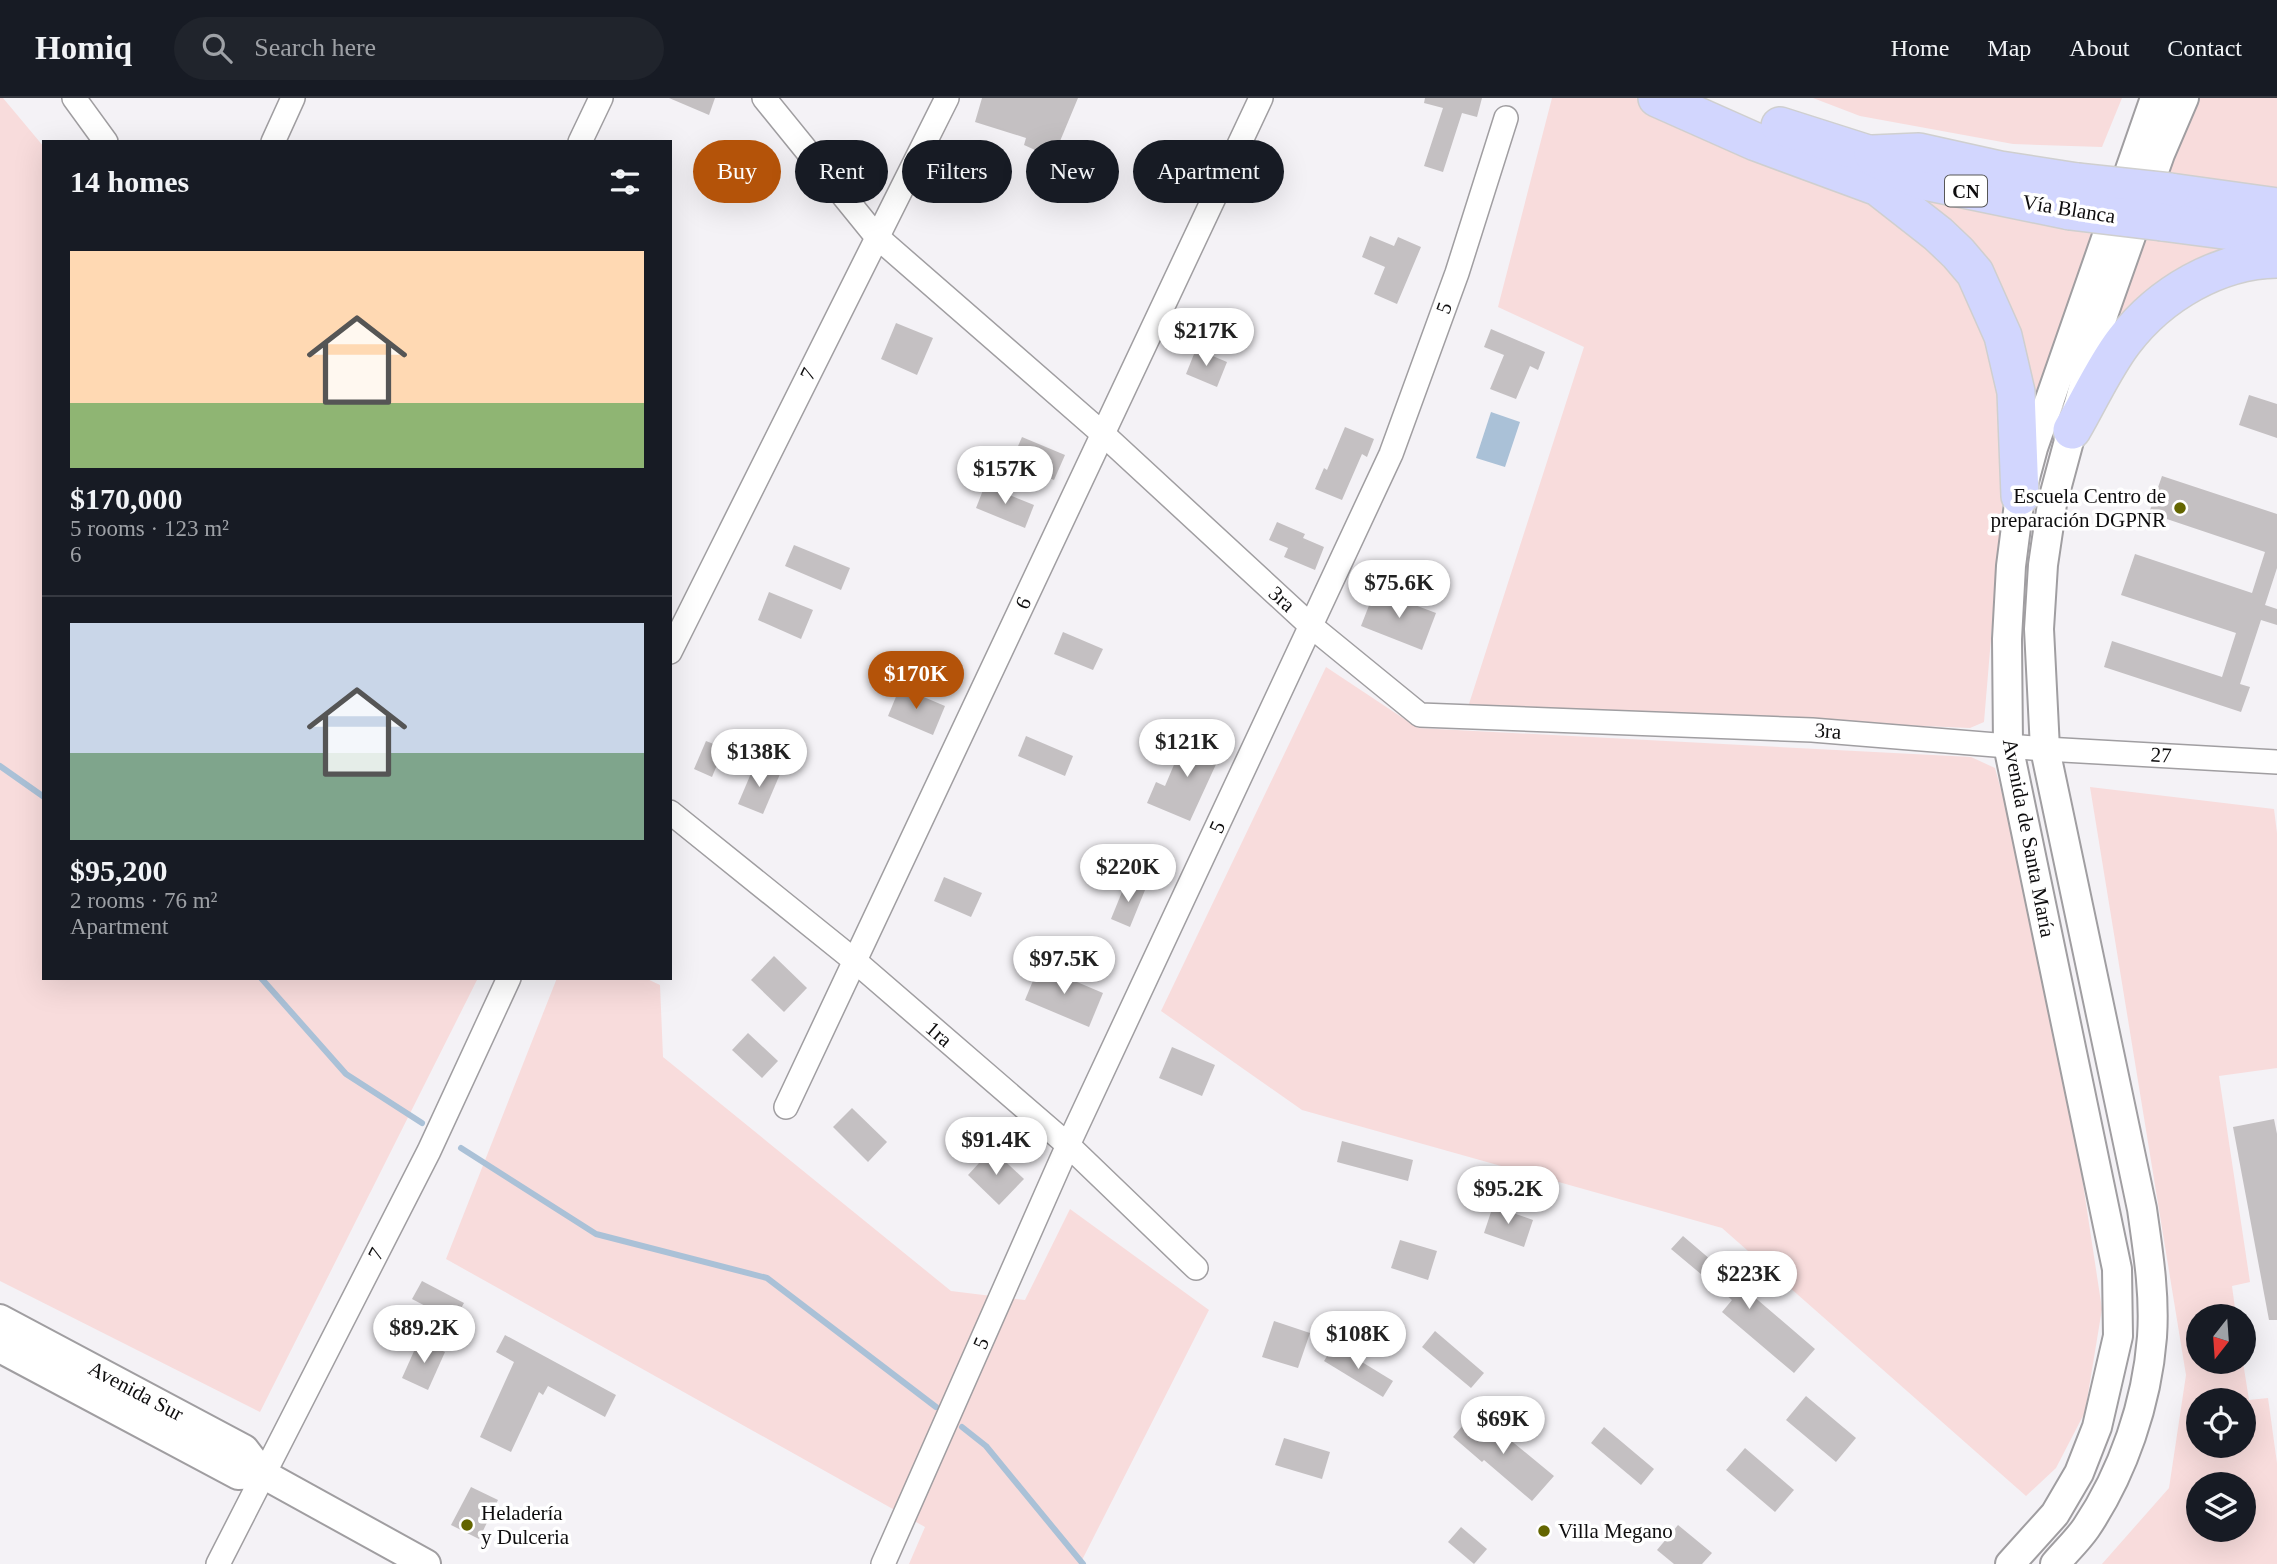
<!DOCTYPE html>
<meta charset="utf-8">
<style>
:root{--surface:#171b24;--page:#20242c;--text:#f1f3f6;--muted:#9ea1a6;--line:#363941;--accent:#b45309}
body{margin:0;font-family:Georgia,serif;background:var(--page);color:var(--text);height:100vh;display:flex;flex-direction:column;font-size:26px;white-space:nowrap}
*{box-sizing:border-box;margin:0}
p{font-size:23px;color:var(--muted)}
.icon{flex:none;width:38px;height:38px;fill:none;stroke:currentColor;stroke-width:2;stroke-linecap:round;stroke-linejoin:round}
.map{position:relative;flex:1;overflow:hidden}
.sheet{position:absolute;left:42px;top:42px;width:630px;height:840px;display:flex;flex-direction:column;background:var(--surface);border-radius:0px;box-shadow:0 7px 28px #0002}
.sheet>*{flex:none}
.guide{position:absolute;left:693px;top:42px;width:665px;height:63px;display:flex;gap:14px}
.needle{width:46px;rotate:197deg}
.buttons{position:absolute;left:2186px;top:1206px;display:grid;gap:14px}
.buttons a{display:grid;place-items:center;width:70px;height:70px;border-radius:50%;background:var(--surface);box-shadow:0 7px 28px #0002;font-size:35px}
.price{position:absolute;translate:-50% -60px;padding:0 16px;border-radius:24px;background:#fff;color:#222;font-size:23px;line-height:46px;filter:drop-shadow(0 2px 4px #0008)}
.price::after{content:'';position:absolute;left:50%;top:42px;width:21px;height:16px;margin-left:-10px;background:inherit;clip-path:polygon(0 0,100% 0,50% 100%)}
.price.current{background:var(--accent);color:#fff}
ul{padding:0;list-style:none}
li{display:grid;align-content:center;gap:14px;height:371px;padding:0 28px}
li+li{border-top:2px solid var(--line)}
li span{display:grid;place-items:center;height:217px;border-radius:0px;color:#555}
li>.icon{margin-inline-start:auto}
span .icon{width:126px;height:126px;fill:#fffc;stroke-width:1}
li b{font-size:30px}
h2{display:flex;justify-content:space-between;align-items:center;height:84px;padding:0 28px;font-size:30px}
.tag{padding:0 24px;border-radius:32px;background:var(--surface);box-shadow:0 7px 28px #0002;font-size:24px;line-height:63px}
.tag.current{background:var(--accent);color:#fff}
header{display:flex;align-items:center;gap:42px;box-sizing:border-box;height:98px;padding:0 35px;background:var(--surface);border-bottom:2px solid var(--line)}
header strong{font-size:33px}
nav{display:flex;gap:38px;margin-inline-start:auto;font-size:24px}
.search{width:490px;height:63px;background:var(--page);display:flex;align-items:center;gap:18px;box-sizing:border-box;padding:0 24px;border-radius:38px;color:var(--muted);font-size:26px}
.map>svg:first-child{display:block}
.green{fill:#f8dcdc;fill-rule:evenodd}
.water{fill:#aac1d7}
.lines{fill:none;stroke-linecap:round;stroke-linejoin:round}
.stream{stroke:#aac1d7;stroke-width:6}
.building{fill:#c4c0c2}
.minor-casing{stroke:#a09ea1;stroke-width:26}
.tertiary-casing{stroke:#a09ea1;stroke-width:32}
.trunk-casing{stroke:#cfcfcf;stroke-width:40}
.minor{stroke:#fff;stroke-width:23}
.tertiary{stroke:#fff;stroke-width:28}
.trunk{stroke:#d2d6fe;stroke-width:37}
.trunk-bridge-casing{stroke:#cfcfcf;stroke-width:40;stroke-linecap:butt}
.trunk-bridge{stroke:#d2d6fe;stroke-width:37}
.poi-dot{fill:#636500;stroke:#fff;stroke-width:2.5}
.labels{text-anchor:middle;stroke-width:7;stroke-linejoin:round;paint-order:stroke}
.shield{fill:#fff;stroke:#565656;stroke-width:2}
.shield-label{font-size:19px;font-weight:bold;fill:#0e0d0e}
.street-label{font-size:21px;fill:#0e0d0e;stroke:#fff}
.poi-label{font-size:21px;fill:#0e0d0e;stroke:#fff;text-anchor:start}
</style>
<header>
<strong>Homiq</strong>
<div class="search"><svg class="icon" aria-label="search" viewBox="0 0 24 24"><circle cx="10" cy="10" r="6"/><path d="M15 15l6 6"/></svg>Search here</div>
<nav><a>Home</a><a>Map</a><a>About</a><a>Contact</a></nav>
</header>
<div class="map">
<svg width="2277" height="1466" viewBox="0 0 2277 1466">
<rect width="100%" height="100%" fill="#f4f2f6"/>
<g class="green">
<path d="M0 0H3L44 49V880H478L260 1314 0 1183Z"/>
<path d="M1552 0H1636L1668 19 1872 101 1934 151 1974 200 2001 266 2005 374 1984 624 1970 630 1468 609 1584 249 1498 209Z"/>
<path d="M1813 0H2122L2102 49 2013 46 1860 18Z"/>
<path d="M2198 0H2277V95L2167 83 2193 7Z"/>
<path d="M1891 85 2099 128 2031 347 2014 236Z"/>
<path d="M2141 136 2255 151 2095 266Z"/>
<path d="M1326 569 1418 630 1971 659 1995 670 2003 699 2073 1020 2102 1211 2085 1314 2056 1370 2026 1398 1722 1130 1302 1012 1161 913Z"/>
<path d="M2090 689 2274 711 2277 735V970L2219 978 2250 1184 2232 1188 2236 1218H2198V1264H2243L2249 1302 2268 1300 2277 1365V1466H2102L2169 1390 2186 1277ZM2198 1302H2244V1348H2198ZM2198 1386H2244V1432H2198Z"/>
<path d="M557 880H645L660 887 663 959 951 1193 1025 1202 1070 1111 1209 1212 1080 1466H909L925 1429 446 1161Z"/>
</g>
<path class="water" d="M1491 314 1520 324 1505 369 1476 360Z"/>
<g class="lines">
<g class="stream">
<path d="M0 668 44 699"/>
<path d="M261 880 346 976 422 1025"/>
<path d="M461 1050 596 1136 767 1180 936 1309"/>
<path d="M962 1329 986 1348 1083 1466"/>
</g>
</g>
<g class="building">
<path d="M669 0H715L709 17Z"/>
<path d="M982 0H1078L1053 60 1024 47 1026 40 975 24Z"/>
<path d="M1425 0H1482L1477 19 1462 15 1443 74 1424 68 1443 10 1424 5Z"/>
<path d="M1370 138 1394 148 1398 139 1421 149 1397 206 1374 196 1385 169 1362 159Z"/>
<path d="M896 225 933 240 917 277 881 261Z"/>
<path d="M1491 231 1545 254 1538 272 1530 268 1516 301 1490 291 1504 257 1484 249Z"/>
<path d="M1196 251 1227 264 1217 289 1186 276Z"/>
<path d="M2249 297 2277 306V340L2239 327Z"/>
<path d="M1345 329 1374 341 1367 359 1362 356 1342 402 1315 391 1324 370 1327 372Z"/>
<path d="M1022 339 1065 357 1054 382 1011 364Z"/>
<path d="M2162 378 2277 416V470L2265 507 2277 511V527L2261 522 2240 586 2250 589 2241 614 2104 569 2112 543 2222 579 2236 535 2121 497 2135 456 2252 495 2265 454 2149 415Z"/>
<path d="M985 387 1034 407 1025 430 976 410Z"/>
<path d="M1277 424 1305 436 1303 440 1324 449 1315 472 1284 459 1288 450 1269 442Z"/>
<path d="M794 447 850 470 841 492 785 468Z"/>
<path d="M1375 492 1436 515 1422 552 1361 528Z"/>
<path d="M769 494 813 512 801 541 758 522Z"/>
<path d="M1063 534 1103 551 1093 572 1054 556Z"/>
<path d="M900 589 945 608 933 637 888 618Z"/>
<path d="M1187 636 1223 651 1190 723 1147 705 1156 684 1165 688Z"/>
<path d="M1026 638 1073 658 1065 678 1018 658Z"/>
<path d="M706 643 724 650 712 679 694 671Z"/>
<path d="M755 666 780 676 763 716 738 706Z"/>
<path d="M944 779 982 795 971 819 934 803Z"/>
<path d="M1126 784 1145 792 1130 829 1111 821Z"/>
<path d="M774 858 807 890 784 914 751 882Z"/>
<path d="M1039 868 1103 895 1089 929 1025 902Z"/>
<path d="M748 935 778 963 762 980 732 952Z"/>
<path d="M1172 949 1215 967 1202 998 1159 980Z"/>
<path d="M852 1010 887 1044 868 1064 833 1029Z"/>
<path d="M2274 1021 2277 1036V1222H2269L2233 1029Z"/>
<path d="M1342 1043 1413 1062 1408 1083 1337 1064Z"/>
<path d="M992 1051 1024 1081 999 1107 968 1077Z"/>
<path d="M1493 1108 1533 1122 1524 1149 1484 1135Z"/>
<path d="M1683 1138 1815 1251 1794 1275 1722 1214 1732 1202 1671 1151Z"/>
<path d="M1400 1142 1437 1153 1428 1182 1391 1170Z"/>
<path d="M422 1183 464 1205 454 1223 412 1201Z"/>
<path d="M1274 1223 1310 1235 1298 1270 1262 1259Z"/>
<path d="M1435 1233 1484 1275 1471 1290 1422 1249Z"/>
<path d="M505 1237 616 1297 605 1319 548 1288 543 1297 539 1294 511 1354 480 1339 514 1264 496 1254Z"/>
<path d="M419 1242 445 1254 428 1292 402 1280Z"/>
<path d="M1334 1247 1393 1283 1383 1299 1324 1263Z"/>
<path d="M1806 1298 1856 1340 1836 1364 1786 1322Z"/>
<path d="M1475 1313 1554 1378 1532 1403 1484 1362 1482 1364 1453 1339Z"/>
<path d="M1604 1329 1654 1371 1641 1387 1591 1345Z"/>
<path d="M1284 1340 1330 1354 1322 1381 1275 1367Z"/>
<path d="M1745 1350 1794 1392 1775 1414 1726 1372Z"/>
<path d="M471 1389 498 1402 479 1441 451 1427Z"/>
<path d="M1678 1427 1712 1455 1702 1466H1674L1657 1452Z"/>
<path d="M1461 1429 1487 1451 1474 1466 1448 1444Z"/>
</g>
<g class="lines">
<g class="minor-casing">
<g id="minor">
<path d="M74 0 106 44"/>
<path d="M764 0 876 138 1103 336 1311 528 1420 617 1812 632 2045 651 2277 664"/>
<path d="M273 44 293 0"/>
<path d="M580 44 601 0"/>
<path d="M670 554 947 0"/>
<path d="M670 714 855 863 1068 1047 1196 1170"/>
<path d="M786 1009 1261 0"/>
<path d="M218 1466 429 1053 509 880"/>
<path d="M883 1466 1068 1047 1391 356 1457 175 1506 20"/>
</g>
</g>
<g class="tertiary-casing">
<g id="tertiary">
<path d="M0 1221 244 1351 263 1376 426 1466"/>
<path d="M0 1250 238 1377 263 1376"/>
<path d="M2010 1466 2055 1416 2079 1375 2097 1329 2118 1238 2117 1171 2008 647 2007 541 2011 468 2020 398 2033 350 2155 0"/>
<path d="M2055 1466C2065 1454 2077 1443 2086 1430 2123 1375 2147 1305 2152 1239 2155 1196 2148 1153 2142 1111L2045 651 2039 531 2043 467 2052 406 2102 220 2160 56 2184 0"/>
</g>
</g>
<g class="trunk-casing">
<g id="trunk">
<path d="M1657 0 1756 44 1878 89 1938 136 1958 155 1975 175 2003 238 2016 294 2020 398"/>
<path d="M1780 28 1868 56 1919 82 2070 113"/>
<path d="M1873 56 1919 54 2000 72 2077 84"/>
<path d="M2170 94 2277 109"/>
<path d="M2162 124 2277 139"/>
<path d="M2072 332C2089 303 2104 269 2124 243 2160 196 2218 162 2277 161"/>
</g>
</g>
<use href="#minor" class="minor"/>
<use href="#tertiary" class="tertiary"/>
<use href="#trunk" class="trunk"/>
<g class="trunk-bridge-casing">
<g id="trunk-bridge">
<path d="M2077 84 2170 94"/>
<path d="M2070 113 2162 124"/>
</g>
</g>
<use href="#trunk-bridge" class="trunk-bridge"/>
</g>
<g class="poi-dot">
<circle cx="2180" cy="410" r="7"/>
<circle cx="467" cy="1427" r="7"/>
<circle cx="1544" cy="1433" r="7"/>
</g>
<g class="labels">
<rect class="shield" x="1945" y="77.5" width="42" height="31" rx="5"/>
<g class="shield-label">
<text x="1966" y="100">CN</text>
</g>
<g class="street-label">
<text transform="translate(2069 111) rotate(9)" y="7">Vía Blanca</text>
<text transform="translate(1444 210) rotate(-70)" y="7">5</text>
<text transform="translate(808 276) rotate(-64)" y="7">7</text>
<text transform="translate(1282 501) rotate(42)" y="7">3ra</text>
<text transform="translate(1023 505) rotate(-65)" y="7">6</text>
<text transform="translate(1828 633) rotate(4)" y="7">3ra</text>
<text transform="translate(2161 657) rotate(3)" y="7">27</text>
<text transform="translate(1217 729) rotate(-65)" y="7">5</text>
<text transform="translate(2029 740) rotate(79)" y="7">Avenida de Santa María</text>
<text transform="translate(939 936) rotate(41)" y="7">1ra</text>
<text transform="translate(376 1156) rotate(-63)" y="7">7</text>
<text transform="translate(981 1245) rotate(-66)" y="7">5</text>
<text transform="translate(136 1293) rotate(28)" y="7">Avenida Sur</text>
</g>
<g class="poi-label">
<text x="2166" y="405" text-anchor="end">Escuela Centro de<tspan x="2166" dy="24">preparación DGPNR</tspan></text>
<text x="481" y="1422">Heladería<tspan x="481" dy="24">y Dulceria</tspan></text>
<text x="1558" y="1440">Villa Megano</text>
</g>
</g>
</svg>
<div class="buttons">
<a><svg class="needle" viewBox="-14 -14 28 28"><path d="M0-13l5 13h-10z" fill="#e53935"/><path d="M0 13l5-13h-10z" fill="#9ea1a6"/></svg></a>
<a><svg class="icon" aria-label="locate" viewBox="0 0 24 24"><circle cx="12" cy="12" r="6"/><path d="M12 2v4M12 18v4M2 12h4M18 12h4"/></svg></a>
<a><svg class="icon" aria-label="layers" viewBox="0 0 24 24"><path d="M12 4l9 5-9 5-9-5zM3 14l9 5 9-5"/></svg></a>
</div>
<b class="price" style="left:1206px;top:270px">$217K</b>
<b class="price" style="left:1005px;top:408px">$157K</b>
<b class="price" style="left:1399px;top:522px">$75.6K</b>
<b class="price current" style="left:916px;top:613px">$170K</b>
<b class="price" style="left:1187px;top:681px">$121K</b>
<b class="price" style="left:759px;top:691px">$138K</b>
<b class="price" style="left:1128px;top:806px">$220K</b>
<b class="price" style="left:1064px;top:898px">$97.5K</b>
<b class="price" style="left:996px;top:1079px">$91.4K</b>
<b class="price" style="left:1508px;top:1128px">$95.2K</b>
<b class="price" style="left:1749px;top:1213px">$223K</b>
<b class="price" style="left:424px;top:1267px">$89.2K</b>
<b class="price" style="left:1358px;top:1273px">$108K</b>
<b class="price" style="left:1503px;top:1358px">$69K</b>
<div class="guide">
<a class="tag current">Buy</a>
<a class="tag">Rent</a>
<a class="tag">Filters</a>
<a class="tag">New</a>
<a class="tag">Apartment</a>
</div>
<section class="sheet">
<h2>14 homes<svg class="icon" aria-label="filters" viewBox="0 0 24 24"><path d="M4 7h16M4 17h16"/><circle cx="9" cy="7" r="2"/><circle cx="15" cy="17" r="2"/></svg></h2>
<ul>
<li><span style="background:linear-gradient(#ffd9b3 70%,#8fb573 0)"><svg class="icon" aria-label="home" viewBox="0 0 24 24"><path d="M3 11l9-7 9 7M6 9v11h12V9"/></svg></span><div><b>$170,000</b><p>5 rooms · 123 m²</p><p>6</p></div></li>
<li><span style="background:linear-gradient(#c9d6e8 60%,#7fa58c 0)"><svg class="icon" aria-label="home" viewBox="0 0 24 24"><path d="M3 11l9-7 9 7M6 9v11h12V9"/></svg></span><div><b>$95,200</b><p>2 rooms · 76 m²</p><p>Apartment</p></div></li>
</ul>
</section>
</div>
